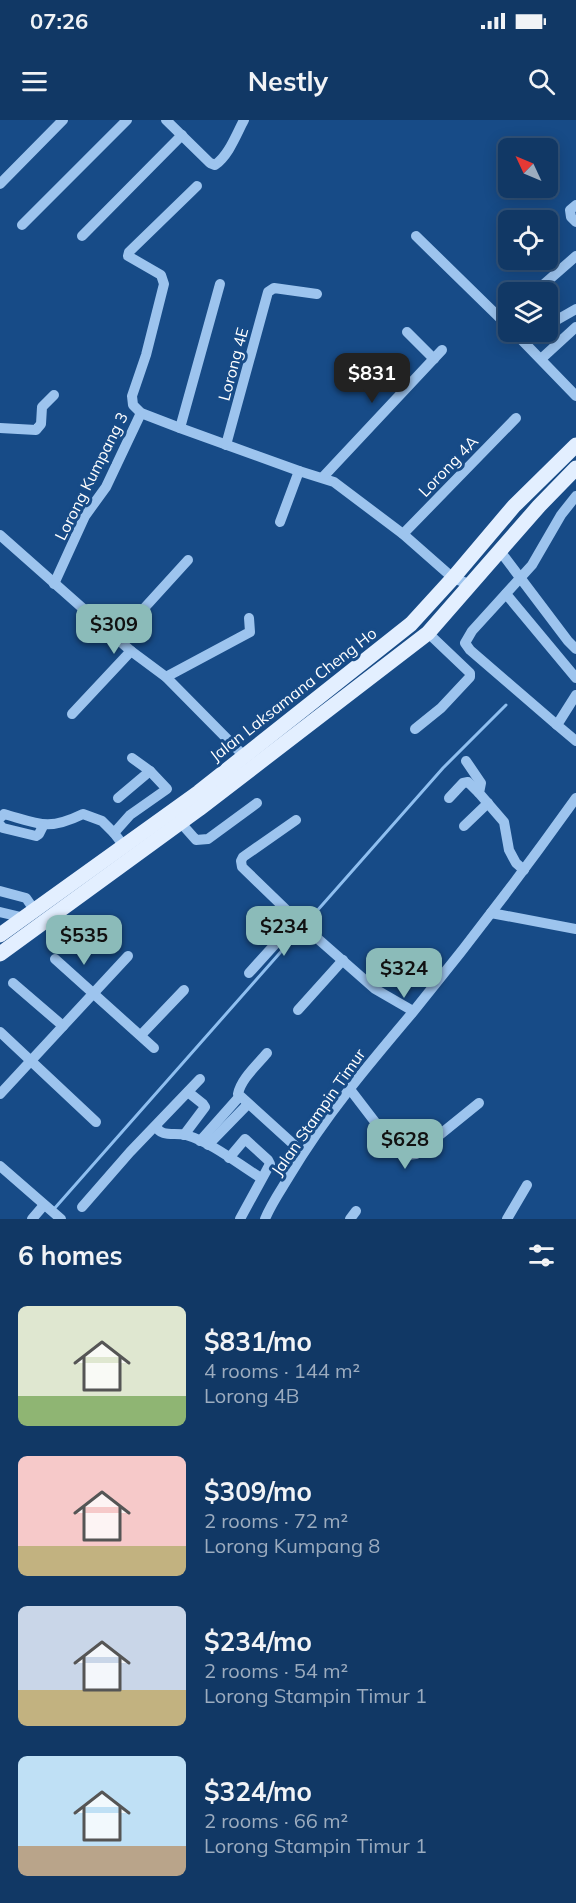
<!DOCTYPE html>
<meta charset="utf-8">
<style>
:root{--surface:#113865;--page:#1e436e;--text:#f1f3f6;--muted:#9cacbf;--line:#305279;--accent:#8bbbb9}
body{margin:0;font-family:Mulish,sans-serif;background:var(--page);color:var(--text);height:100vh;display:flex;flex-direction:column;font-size:22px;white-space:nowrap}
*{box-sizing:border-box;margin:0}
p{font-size:20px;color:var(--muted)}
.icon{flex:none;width:33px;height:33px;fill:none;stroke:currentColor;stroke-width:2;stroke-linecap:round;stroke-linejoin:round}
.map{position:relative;height:1099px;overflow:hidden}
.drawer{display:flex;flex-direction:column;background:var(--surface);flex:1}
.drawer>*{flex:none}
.needle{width:39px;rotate:314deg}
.fabs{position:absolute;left:498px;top:18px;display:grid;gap:12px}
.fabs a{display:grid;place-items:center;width:60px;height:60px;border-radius:9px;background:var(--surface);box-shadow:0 3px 15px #0003,0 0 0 2px var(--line);font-size:30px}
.price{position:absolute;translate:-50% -51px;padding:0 14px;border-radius:12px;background:var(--accent);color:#111;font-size:20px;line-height:39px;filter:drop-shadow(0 2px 3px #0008)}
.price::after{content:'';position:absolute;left:50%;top:36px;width:18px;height:14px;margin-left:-9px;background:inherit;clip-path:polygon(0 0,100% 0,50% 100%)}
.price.current{background:#222;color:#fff}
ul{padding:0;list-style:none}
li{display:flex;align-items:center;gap:18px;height:150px;padding:0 18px}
li span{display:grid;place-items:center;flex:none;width:168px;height:120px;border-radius:9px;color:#555}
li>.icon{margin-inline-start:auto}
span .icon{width:72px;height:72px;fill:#fffc;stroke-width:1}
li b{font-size:26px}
h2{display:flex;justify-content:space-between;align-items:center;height:72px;padding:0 18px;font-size:26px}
.status{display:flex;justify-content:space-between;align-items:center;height:42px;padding:0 30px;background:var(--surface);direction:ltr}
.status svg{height:16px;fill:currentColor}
header{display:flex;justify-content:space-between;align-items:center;height:78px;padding:0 18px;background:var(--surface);font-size:27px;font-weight:700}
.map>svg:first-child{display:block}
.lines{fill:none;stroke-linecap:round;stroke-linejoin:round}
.stream{stroke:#8fbff0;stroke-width:3}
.minor{stroke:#9dc4ee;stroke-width:10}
.major{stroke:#e3efff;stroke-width:15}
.labels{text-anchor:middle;stroke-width:6;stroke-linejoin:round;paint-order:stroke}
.street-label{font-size:16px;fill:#fff;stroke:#174b87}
</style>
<div class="status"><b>07:26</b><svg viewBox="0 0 49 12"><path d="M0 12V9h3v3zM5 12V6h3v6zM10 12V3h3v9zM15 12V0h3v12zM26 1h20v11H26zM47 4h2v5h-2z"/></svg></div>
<header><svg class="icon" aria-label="menu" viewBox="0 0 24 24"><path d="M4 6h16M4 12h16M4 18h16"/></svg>Nestly<svg class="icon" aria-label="search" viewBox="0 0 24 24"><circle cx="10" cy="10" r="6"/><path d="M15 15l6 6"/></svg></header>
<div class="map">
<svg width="576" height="1099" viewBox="0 0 576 1099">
<rect width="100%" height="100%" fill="#174b87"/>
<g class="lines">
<path class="stream" d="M54 1089 443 648 506 585"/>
<g class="minor">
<path d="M166 0 210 43 215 45C229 35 236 15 244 0"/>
<path d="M0 64 63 0"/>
<path d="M197 66 129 132 128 136 161 155 164 164 146 235 132 276 133 285 141 293 180 308 299 351 334 362 403 414 453 458 469 464"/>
<path d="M576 85 570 90 571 97 576 102"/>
<path d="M22 105 127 0"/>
<path d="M82 116 182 15"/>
<path d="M416 116 508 206"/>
<path d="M535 172 576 136"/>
<path d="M548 205 576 189"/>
<path d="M407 212 434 239"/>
<path d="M514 212 576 276"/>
<path d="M541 239 576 207"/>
<path d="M0 308 36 310 41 304 42 287 54 275"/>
<path d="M180 308 220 164"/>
<path d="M226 325 268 172 274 168 317 174"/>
<path d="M323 357 442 230"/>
<path d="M280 402 299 351"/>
<path d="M403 414 516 298"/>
<path d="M0 415 131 531 166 557 244 636"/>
<path d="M500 431 568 521 576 529"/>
<path d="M54 464 85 396 106 367 141 293"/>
<path d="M506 474 576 558"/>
<path d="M117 518 188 440"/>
<path d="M166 557 250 512 249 498"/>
<path d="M576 575 557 605 576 621"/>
<path d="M72 594 131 531"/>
<path d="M557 605 470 530 465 523 472 511 532 445 561 395 576 376"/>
<path d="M415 609 441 588 470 557V553L428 513"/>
<path d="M466 641 481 663 479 673 504 702 509 730 516 743 524 750"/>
<path d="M118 678 150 651"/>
<path d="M449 678 463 663 468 662 479 673"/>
<path d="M0 698 4 694C39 704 48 711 83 694L102 701 114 713"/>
<path d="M296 700 243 737 241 741 242 747 301 804 375 869 413 891"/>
<path d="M180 702 196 720 208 719 257 683"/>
<path d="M0 705 3 708 36 716 39 714 43 706"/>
<path d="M464 706 488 683"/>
<path d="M124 726 114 713 130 695 167 669 150 651 132 638"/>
<path d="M0 771 26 778 35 791"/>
<path d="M0 792 25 798"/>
<path d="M491 793 576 809"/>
<path d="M55 839 154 928"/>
<path d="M249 853 297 800"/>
<path d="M13 863 63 906"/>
<path d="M298 890 343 840"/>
<path d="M0 912 96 1002"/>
<path d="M141 915 184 870"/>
<path d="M267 933C257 945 241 959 238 974L303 1033"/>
<path d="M349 968 398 1032 407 1035 416 1034 479 983"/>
<path d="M0 974 128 836"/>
<path d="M156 1006C161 1018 175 1012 186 1015 213 1023 238 1044 261 1058"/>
<path d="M184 1015 205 987 203 984 188 972"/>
<path d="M200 1021 239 977"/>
<path d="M208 1025 247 985"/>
<path d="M229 1038 245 1019 268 1040 270 1044 240 1099"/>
<path d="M0 1046 61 1099"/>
<path d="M82 1087 130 1032 200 959"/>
<path d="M32 1099 44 1085"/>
<path d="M265 1099C271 1084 281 1070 290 1055 325 996 369 944 413 892 470 822 524 751 576 678"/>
<path d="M350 1099 356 1091"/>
<path d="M507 1099 527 1065"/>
</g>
<g class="major">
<path d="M0 815 199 672 411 504 453 458 514 386 576 325"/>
<path d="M0 834 199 689 428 513 539 386 576 348"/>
</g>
</g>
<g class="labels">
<g class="street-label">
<text transform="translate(233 244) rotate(-75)" y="6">Lorong 4E</text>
<text transform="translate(448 346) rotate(-46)" y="6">Lorong 4A</text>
<text transform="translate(91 356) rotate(-63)" y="6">Lorong Kumpang 3</text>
<text transform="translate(293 574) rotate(-38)" y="6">Jalan Laksamana Cheng Ho</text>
<text transform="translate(318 992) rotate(-55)" y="6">Jalan Stampin Timur</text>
</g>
</g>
</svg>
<div class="fabs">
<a><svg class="needle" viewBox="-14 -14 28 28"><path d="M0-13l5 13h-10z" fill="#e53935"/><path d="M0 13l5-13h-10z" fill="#9cacbf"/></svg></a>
<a><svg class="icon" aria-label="locate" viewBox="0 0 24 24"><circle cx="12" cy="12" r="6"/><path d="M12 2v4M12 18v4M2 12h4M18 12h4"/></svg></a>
<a><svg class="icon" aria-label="layers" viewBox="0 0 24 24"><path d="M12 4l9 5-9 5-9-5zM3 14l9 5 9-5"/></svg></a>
</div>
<b class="price current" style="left:372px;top:284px">$831</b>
<b class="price" style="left:114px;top:535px">$309</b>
<b class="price" style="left:284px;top:837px">$234</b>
<b class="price" style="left:84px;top:846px">$535</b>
<b class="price" style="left:404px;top:879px">$324</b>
<b class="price" style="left:405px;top:1050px">$628</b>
</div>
<section class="drawer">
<h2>6 homes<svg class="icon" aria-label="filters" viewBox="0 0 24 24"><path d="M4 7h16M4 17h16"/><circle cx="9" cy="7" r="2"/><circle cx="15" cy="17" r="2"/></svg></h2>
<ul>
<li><span style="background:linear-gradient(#dfe7d0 75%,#8fb573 0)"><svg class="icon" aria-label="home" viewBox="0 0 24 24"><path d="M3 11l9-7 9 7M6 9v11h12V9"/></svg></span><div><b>$831/mo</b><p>4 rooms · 144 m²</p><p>Lorong 4B</p></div></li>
<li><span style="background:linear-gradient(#f6c9c9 75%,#c2b280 0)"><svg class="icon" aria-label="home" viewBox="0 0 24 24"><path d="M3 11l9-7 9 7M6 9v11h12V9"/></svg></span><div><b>$309/mo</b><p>2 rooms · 72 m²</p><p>Lorong Kumpang 8</p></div></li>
<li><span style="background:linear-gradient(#c9d6e8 70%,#c2b280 0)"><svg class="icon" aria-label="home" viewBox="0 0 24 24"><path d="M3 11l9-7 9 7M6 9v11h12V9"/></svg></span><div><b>$234/mo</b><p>2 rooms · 54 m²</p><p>Lorong Stampin Timur 1</p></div></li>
<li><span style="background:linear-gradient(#bfe0f5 75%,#b9a48a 0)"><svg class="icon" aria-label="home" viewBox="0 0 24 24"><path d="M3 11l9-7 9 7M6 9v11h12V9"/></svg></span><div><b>$324/mo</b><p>2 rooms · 66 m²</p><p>Lorong Stampin Timur 1</p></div></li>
</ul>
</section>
